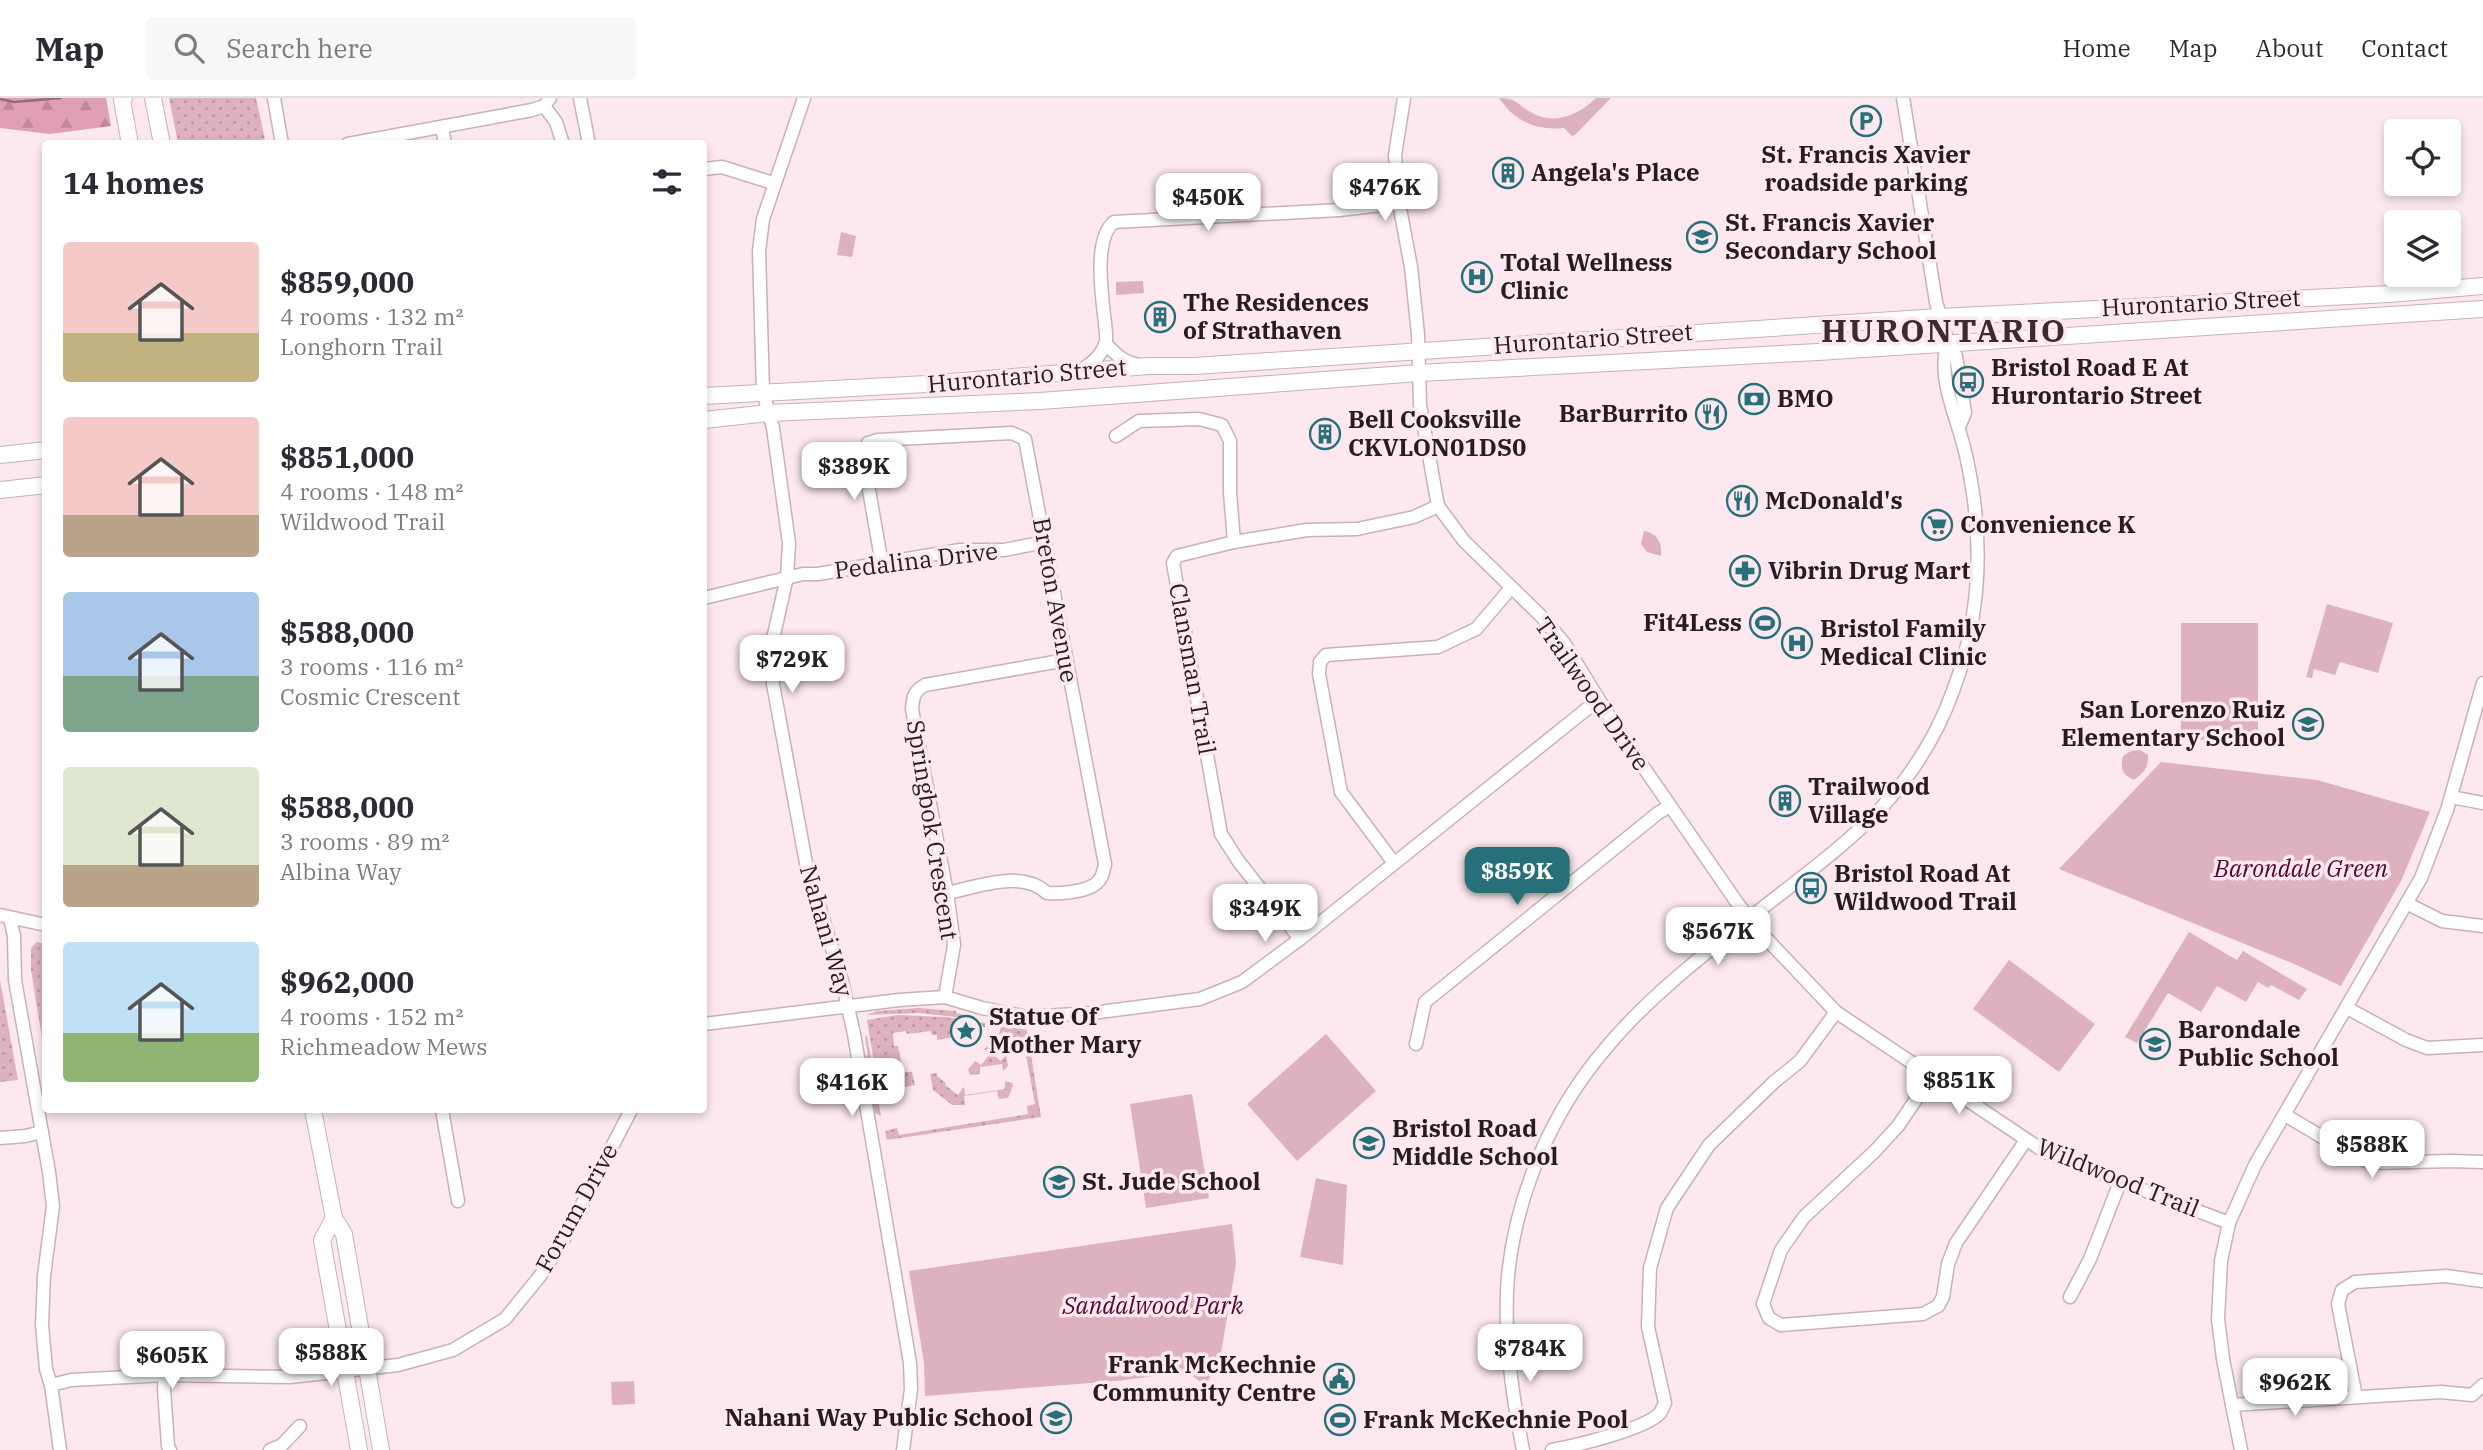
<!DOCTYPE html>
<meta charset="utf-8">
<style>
:root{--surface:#fff;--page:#f7f7f7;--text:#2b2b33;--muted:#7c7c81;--line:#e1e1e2;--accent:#27707a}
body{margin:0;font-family:"IBM Plex Serif",serif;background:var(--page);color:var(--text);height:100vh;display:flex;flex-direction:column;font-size:26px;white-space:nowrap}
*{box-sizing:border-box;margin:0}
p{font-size:23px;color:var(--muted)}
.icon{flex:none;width:38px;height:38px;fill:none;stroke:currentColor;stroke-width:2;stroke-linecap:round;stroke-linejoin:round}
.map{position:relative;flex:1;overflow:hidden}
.side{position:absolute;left:42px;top:42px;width:665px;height:973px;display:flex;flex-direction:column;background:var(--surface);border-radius:7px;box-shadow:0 4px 10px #0003}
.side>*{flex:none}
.fabs{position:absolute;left:2384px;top:21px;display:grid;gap:14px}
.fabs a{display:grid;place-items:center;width:77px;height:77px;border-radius:7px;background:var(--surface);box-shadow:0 4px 10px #0003;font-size:35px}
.price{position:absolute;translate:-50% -60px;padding:0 16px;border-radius:14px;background:#fff;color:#222;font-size:23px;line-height:46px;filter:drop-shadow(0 2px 4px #0008)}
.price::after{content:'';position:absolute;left:50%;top:42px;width:21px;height:16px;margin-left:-10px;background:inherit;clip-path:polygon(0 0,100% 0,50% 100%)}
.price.active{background:var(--accent);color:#fff}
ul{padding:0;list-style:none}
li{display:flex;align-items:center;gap:21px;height:175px;padding:0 21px}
li span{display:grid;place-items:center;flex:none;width:196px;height:140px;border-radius:7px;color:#555}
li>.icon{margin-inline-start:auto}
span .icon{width:84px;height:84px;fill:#fffc;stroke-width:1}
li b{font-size:30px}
h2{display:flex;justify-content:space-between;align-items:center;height:84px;padding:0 21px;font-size:30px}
header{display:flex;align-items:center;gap:42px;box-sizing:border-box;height:98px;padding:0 35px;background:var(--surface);border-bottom:2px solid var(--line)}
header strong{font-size:33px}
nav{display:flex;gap:38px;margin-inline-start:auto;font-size:24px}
.search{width:490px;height:63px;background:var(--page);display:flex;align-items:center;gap:18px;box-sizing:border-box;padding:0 24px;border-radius:7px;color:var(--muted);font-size:26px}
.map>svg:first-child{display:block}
.grass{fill:url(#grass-dots)}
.forest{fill:url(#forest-firs)}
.green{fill:#deb1bf}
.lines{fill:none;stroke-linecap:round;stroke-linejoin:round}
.stream{stroke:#9a6b7b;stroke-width:2.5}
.minor-casing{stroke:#c9b1b9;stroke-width:15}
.major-casing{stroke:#c9b1b9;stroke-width:18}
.minor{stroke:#fff;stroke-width:12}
.major{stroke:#fff;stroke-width:16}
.labels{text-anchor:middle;stroke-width:7;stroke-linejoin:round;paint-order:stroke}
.poi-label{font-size:24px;font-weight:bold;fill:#261d20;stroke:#fce8ee;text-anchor:start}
.street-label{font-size:24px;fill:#261d20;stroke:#fce8ee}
.park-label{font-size:24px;font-style:italic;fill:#54072e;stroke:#fce8ee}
.district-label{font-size:32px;font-weight:bold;letter-spacing:2px;fill:#3d2a31;stroke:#fce8ee}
</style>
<header>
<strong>Map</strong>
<div class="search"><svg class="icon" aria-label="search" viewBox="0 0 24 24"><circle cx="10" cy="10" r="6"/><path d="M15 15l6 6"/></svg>Search here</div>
<nav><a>Home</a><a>Map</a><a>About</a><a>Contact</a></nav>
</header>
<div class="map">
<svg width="2483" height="1352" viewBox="0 0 2483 1352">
<defs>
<pattern id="grass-dots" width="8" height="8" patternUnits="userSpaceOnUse" patternTransform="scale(1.75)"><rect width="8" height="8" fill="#deb1bf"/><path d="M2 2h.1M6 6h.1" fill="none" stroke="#be98a4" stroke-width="1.8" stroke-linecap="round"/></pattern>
<pattern id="forest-firs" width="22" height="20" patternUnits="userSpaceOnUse" patternTransform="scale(1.75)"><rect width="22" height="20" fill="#e19fb5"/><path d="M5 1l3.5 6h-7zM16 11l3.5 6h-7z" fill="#c1889b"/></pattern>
</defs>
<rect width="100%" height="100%" fill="#fce8ee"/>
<g class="grass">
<path d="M169 0H256L265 41 239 45H178Z"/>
<path d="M37 844 45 846V959L31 872V850Z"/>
<path d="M0 882 18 982 0 984Z"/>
<path d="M919 910 956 913V915L975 919 974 921 919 915 867 917 877 913Z"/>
<path d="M898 917 945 919 985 925V930L980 926 977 930 971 927 961 928 960 936 964 944 960 949 958 938 937 942V937H932L931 933 907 936 906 933 893 935 894 948H898L903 974H912L915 987 879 994 867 922Z"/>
<path d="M1001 928 1027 932 1041 1019 887 1042 885 1033 897 1030 899 1037 1028 1016 1027 1008 1035 1006 1025 952 1017 953 1021 947 1004 933 998 940Z"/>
<path d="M867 938 881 1018 875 1015 866 958 868 957 865 939Z"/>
<path d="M990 947 997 950 992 956 1001 963 1006 957 1008 968 1003 973 1002 966 980 969V976L970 977 968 972 975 963 981 967 990 956 984 951Z"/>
<path d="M937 975V978L946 985 945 987 958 997 964 989 965 997 1005 991V983L1012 985 1013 988 1008 1000 999 1001 997 993 964 998 965 1007H952L933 992 930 976Z"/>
</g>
<path class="forest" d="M0 0H106L111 28 50 36 0 30Z"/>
<g class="green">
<path d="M1499 0C1518 0 1518 8 1534 16 1556 27 1580 16 1596 0H1611L1576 36 1572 38 1564 30C1537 33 1514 23 1499 0Z"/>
<path d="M841 134 856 138 852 159 837 157Z"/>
<path d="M1143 183 1144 195 1116 197V184Z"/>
<path d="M1644 433C1658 436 1662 444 1661 458L1647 454 1641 446Z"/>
<path d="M2327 506 2393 525 2378 575 2340 564 2335 577 2314 571 2312 580 2306 579Z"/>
<rect x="2181" y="525" width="77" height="117"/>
<path d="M2140 652 2148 657C2149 670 2143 675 2134 682 2122 677 2120 670 2123 658L2131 653Z"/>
<path d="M2161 664 2317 682 2430 714 2401 783 2341 888 2292 865 2059 771Z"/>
<path d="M2189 834 2237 862 2243 853 2307 891 2299 902 2271 887 2268 890 2258 884 2246 904 2217 888 2201 914 2168 895 2137 945 2125 939Z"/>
<path d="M2009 862 2095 926 2059 974 1973 911Z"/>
<path d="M1326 936 1376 993 1297 1063 1247 1006Z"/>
<path d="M1192 996 1209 1100 1146 1110 1130 1006Z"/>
<path d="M1316 1080 1347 1087 1343 1167 1300 1159Z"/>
<path d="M1232 1126 1236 1164 1234 1178 1221 1255 1206 1288 1187 1274 1116 1283 925 1298 924 1265 909 1173Z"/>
<path d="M634 1283 635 1306 612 1307 611 1284Z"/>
</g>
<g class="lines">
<path class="stream" d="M0 1 14 4 61 0"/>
<g class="minor-casing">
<g id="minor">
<path d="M274 0 282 46"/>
<path d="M580 0 589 46"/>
<path d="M804 0 763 121 759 153 763 294 773 330 789 445 787 479 773 541V586L806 765 842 883 854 936 910 1265 911 1291 903 1352"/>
<path d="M1404 0 1395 57 1399 105 1411 169 1418 236 1420 307 1438 408 1464 443 1542 519 1564 545 1615 628 1738 806 1761 835 1836 914 2045 1054 2229 1125"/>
<path d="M1903 0 1936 204 1948 245 1956 258 1965 315 1959 329"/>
<path d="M544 8 556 24 563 46"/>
<path d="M442 29 445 46"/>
<path d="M348 46 532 12 544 8 550 0"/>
<path d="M704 71 722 69 773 85"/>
<path d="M1106 246C1116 257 1125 265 1140 267"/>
<path d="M1079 273C1090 267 1101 259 1105 246 1108 241 1105 231 1105 225 1102 199 1093 141 1114 124L1339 112 1399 105"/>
<path d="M1116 338 1139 323 1199 321 1222 327 1230 343V394L1234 444"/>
<path d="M882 466 863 358 868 345 878 342 1012 335 1025 341 1105 766C1103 775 1102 782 1094 787 1084 794 1059 796 1047 795 1022 771 977 789 947 795"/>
<path d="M704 500 803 476H818L960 452H1004L1045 444"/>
<path d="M2451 699 2483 705"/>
<path d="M1394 765 1341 694 1319 576 1320 564 1326 557 1438 549 1476 531 1511 490"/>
<path d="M2408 806 2442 823 2483 828"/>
<path d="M0 817 46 827"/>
<path d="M10 820 14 838 15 882 49 1074 53 1108 44 1178 42 1227 46 1271 51 1287 60 1352"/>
<path d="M1300 841 1239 764 1221 736 1173 465 1177 458 1234 444 1307 432 1357 431 1414 419 1438 408"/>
<path d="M945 899 954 847 952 831 947 795 912 611C913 599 914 593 925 587L1066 562"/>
<path d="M2347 910 2406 942 2427 950 2483 947"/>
<path d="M704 926 899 902 945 899 982 910 1028 919 1092 915 1200 901 1242 884 1300 841 1598 602"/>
<path d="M1416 946 1425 904 1658 715 1670 708"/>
<path d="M1931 979 1898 1028 1874 1054 1804 1119 1781 1152 1763 1206 1769 1220 1781 1227 1923 1216 1938 1208 1943 1199 1948 1166 1956 1145 2026 1042"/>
<path d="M442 1012 458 1103"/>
<path d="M2285 1017 2352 1057 2372 1065 2451 1063 2483 1064"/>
<path d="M0 1040 25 1038 42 1034"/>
<path d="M2070 1199 2090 1161 2120 1084"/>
<path d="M165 1277 164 1291 168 1348 170 1352"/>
<path d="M51 1287 71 1282 165 1277 290 1279 398 1267 453 1252 505 1221 540 1178 563 1143 631 1012"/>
<path d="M2356 1299 2338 1206 2342 1192 2355 1184 2446 1178 2483 1183"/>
<path d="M2232 1307 2441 1294 2472 1297 2483 1287"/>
<path d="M270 1352 282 1347 300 1328"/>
<path d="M1523 1352C1512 1296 1503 1235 1508 1178 1516 1096 1552 1013 1606 950 1649 898 1707 854 1760 812 1845 745 1914 700 1953 593 1978 527 1983 457 1972 389 1969 370 1965 350 1959 332 1951 305 1938 273 1948 245"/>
<path d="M1552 1352C1574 1348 1646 1331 1660 1315 1661 1314 1664 1307 1665 1305L1648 1229 1650 1170 1667 1110 1709 1047 1774 984 1800 963 1836 914"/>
<path d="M2241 1352 2223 1261 2218 1221 2221 1163 2229 1125 2255 1067 2421 780 2447 712 2483 585"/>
</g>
</g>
<g class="major-casing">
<g id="major">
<path d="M124 0 122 2 130 46"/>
<path d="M153 0 162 46"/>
<path d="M704 298 926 286 1148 268H1194L1939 219 2389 196 2483 188"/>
<path d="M704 322 769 315 1040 303 1419 275 1818 254 2483 211"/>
<path d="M0 357 46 352"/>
<path d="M0 392 46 387"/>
<path d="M313 1012 334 1120 344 1136 381 1352"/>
<path d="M334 1120 322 1142 359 1352"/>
</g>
</g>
<use href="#minor" class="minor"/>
<use href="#major" class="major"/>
</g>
<defs>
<g id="parking-ring" transform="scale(1.575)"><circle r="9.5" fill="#fce8ee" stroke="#27707a" stroke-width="1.5"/><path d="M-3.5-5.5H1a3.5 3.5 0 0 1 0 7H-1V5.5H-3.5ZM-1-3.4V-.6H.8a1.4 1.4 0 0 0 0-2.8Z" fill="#27707a"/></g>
<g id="building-ring" transform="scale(1.575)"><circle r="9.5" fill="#fce8ee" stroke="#27707a" stroke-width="1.5"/><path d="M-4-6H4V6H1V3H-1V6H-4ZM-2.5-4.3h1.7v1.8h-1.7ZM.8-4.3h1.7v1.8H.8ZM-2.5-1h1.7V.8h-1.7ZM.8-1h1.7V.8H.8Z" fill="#27707a"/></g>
<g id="school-ring" transform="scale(1.575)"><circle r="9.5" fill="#fce8ee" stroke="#27707a" stroke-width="1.5"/><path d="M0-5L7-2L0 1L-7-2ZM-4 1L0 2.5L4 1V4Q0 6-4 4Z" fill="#27707a"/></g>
<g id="hospital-ring" transform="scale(1.575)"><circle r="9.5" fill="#fce8ee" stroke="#27707a" stroke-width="1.5"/><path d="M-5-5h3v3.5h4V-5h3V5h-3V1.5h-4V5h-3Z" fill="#27707a"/></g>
<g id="bus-ring" transform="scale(1.575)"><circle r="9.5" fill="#fce8ee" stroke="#27707a" stroke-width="1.5"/><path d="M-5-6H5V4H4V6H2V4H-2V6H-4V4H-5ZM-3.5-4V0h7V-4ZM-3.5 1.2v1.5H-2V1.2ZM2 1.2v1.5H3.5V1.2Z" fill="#27707a"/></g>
<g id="bank-ring" transform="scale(1.575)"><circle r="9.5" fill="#fce8ee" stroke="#27707a" stroke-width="1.5"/><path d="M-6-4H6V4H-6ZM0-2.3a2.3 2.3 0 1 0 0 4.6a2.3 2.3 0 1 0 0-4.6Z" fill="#27707a"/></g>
<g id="restaurant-ring" transform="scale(1.575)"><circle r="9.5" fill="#fce8ee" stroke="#27707a" stroke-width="1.5"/><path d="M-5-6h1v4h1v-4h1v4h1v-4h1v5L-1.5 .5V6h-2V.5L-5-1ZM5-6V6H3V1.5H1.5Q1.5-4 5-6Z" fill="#27707a"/></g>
<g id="supermarket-ring" transform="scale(1.575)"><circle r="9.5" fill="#fce8ee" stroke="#27707a" stroke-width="1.5"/><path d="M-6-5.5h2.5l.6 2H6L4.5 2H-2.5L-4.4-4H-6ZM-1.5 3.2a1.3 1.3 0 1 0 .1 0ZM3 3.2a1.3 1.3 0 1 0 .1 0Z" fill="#27707a"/></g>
<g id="pharmacy-ring" transform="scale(1.575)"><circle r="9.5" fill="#fce8ee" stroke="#27707a" stroke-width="1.5"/><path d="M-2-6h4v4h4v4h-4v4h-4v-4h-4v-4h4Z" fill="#27707a"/></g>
<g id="stadium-ring" transform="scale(1.575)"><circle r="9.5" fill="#fce8ee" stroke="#27707a" stroke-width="1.5"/><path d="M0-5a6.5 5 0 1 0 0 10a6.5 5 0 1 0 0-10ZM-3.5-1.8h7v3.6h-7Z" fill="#27707a"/></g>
<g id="sight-ring" transform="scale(1.575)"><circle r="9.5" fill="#fce8ee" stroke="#27707a" stroke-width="1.5"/><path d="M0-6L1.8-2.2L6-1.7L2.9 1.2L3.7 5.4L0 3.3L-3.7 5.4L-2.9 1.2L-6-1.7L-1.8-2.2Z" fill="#27707a"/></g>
<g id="civic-ring" transform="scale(1.575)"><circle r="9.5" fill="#fce8ee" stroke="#27707a" stroke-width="1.5"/><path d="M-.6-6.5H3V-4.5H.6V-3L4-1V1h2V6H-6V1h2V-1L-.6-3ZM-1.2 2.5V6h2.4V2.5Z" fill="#27707a"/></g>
</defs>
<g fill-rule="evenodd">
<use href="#parking-ring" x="1866" y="23"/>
<use href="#building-ring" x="1508" y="75"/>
<use href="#school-ring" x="1702" y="139"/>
<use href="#hospital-ring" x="1477" y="179"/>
<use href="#building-ring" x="1160" y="219"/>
<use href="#bus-ring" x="1968" y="284"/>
<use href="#bank-ring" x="1754" y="301"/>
<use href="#restaurant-ring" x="1711" y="316"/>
<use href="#building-ring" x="1325" y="336"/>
<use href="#restaurant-ring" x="1742" y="403"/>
<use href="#supermarket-ring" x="1937" y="427"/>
<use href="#pharmacy-ring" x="1745" y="473"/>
<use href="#stadium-ring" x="1765" y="525"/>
<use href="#hospital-ring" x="1797" y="545"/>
<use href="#school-ring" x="2308" y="626"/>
<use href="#building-ring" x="1785" y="703"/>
<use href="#bus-ring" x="1811" y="790"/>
<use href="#sight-ring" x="966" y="933"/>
<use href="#school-ring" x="2155" y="946"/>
<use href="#school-ring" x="1369" y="1045"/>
<use href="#school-ring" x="1059" y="1084"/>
<use href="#civic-ring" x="1339" y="1281"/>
<use href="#school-ring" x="1056" y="1320"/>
<use href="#stadium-ring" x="1340" y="1322"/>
</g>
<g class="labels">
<g class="poi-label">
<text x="1866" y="65" text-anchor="middle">St. Francis Xavier<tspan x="1866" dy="28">roadside parking</tspan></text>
<text x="1531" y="83">Angela's Place</text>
<text x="1725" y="133">St. Francis Xavier<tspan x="1725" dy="28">Secondary School</tspan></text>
<text x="1500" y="173">Total Wellness<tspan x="1500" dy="28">Clinic</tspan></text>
<text x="1183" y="213">The Residences<tspan x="1183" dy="28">of Strathaven</tspan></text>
<text x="1991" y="278">Bristol Road E At<tspan x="1991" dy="28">Hurontario Street</tspan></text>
<text x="1777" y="309">BMO</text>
<text x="1688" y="324" text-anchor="end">BarBurrito</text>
<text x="1348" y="330">Bell Cooksville<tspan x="1348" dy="28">CKVLON01DS0</tspan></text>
<text x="1765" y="411">McDonald's</text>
<text x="1960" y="435">Convenience K</text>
<text x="1768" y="481">Vibrin Drug Mart</text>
<text x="1742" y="533" text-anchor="end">Fit4Less</text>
<text x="1820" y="539">Bristol Family<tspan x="1820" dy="28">Medical Clinic</tspan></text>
<text x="2285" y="620" text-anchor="end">San Lorenzo Ruiz<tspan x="2285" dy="28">Elementary School</tspan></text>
<text x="1808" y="697">Trailwood<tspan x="1808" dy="28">Village</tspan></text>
<text x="1834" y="784">Bristol Road At<tspan x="1834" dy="28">Wildwood Trail</tspan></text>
<text x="989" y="927">Statue Of<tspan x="989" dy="28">Mother Mary</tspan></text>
<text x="2178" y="940">Barondale<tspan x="2178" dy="28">Public School</tspan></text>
<text x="1392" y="1039">Bristol Road<tspan x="1392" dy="28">Middle School</tspan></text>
<text x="1082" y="1092">St. Jude School</text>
<text x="1316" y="1275" text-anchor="end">Frank McKechnie<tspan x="1316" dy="28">Community Centre</tspan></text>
<text x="1033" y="1328" text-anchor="end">Nahani Way Public School</text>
<text x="1363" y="1330">Frank McKechnie Pool</text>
</g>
<g class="street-label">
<text transform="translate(2201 205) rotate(-3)" y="8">Hurontario Street</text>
<text transform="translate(1593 241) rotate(-4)" y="8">Hurontario Street</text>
<text transform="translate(1027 278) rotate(-5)" y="8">Hurontario Street</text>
<text transform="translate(916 463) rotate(-7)" y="8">Pedalina Drive</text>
<text transform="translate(1055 502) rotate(80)" y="8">Breton Avenue</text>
<text transform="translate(1192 571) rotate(80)" y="8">Clansman Trail</text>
<text transform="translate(1592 596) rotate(55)" y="8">Trailwood Drive</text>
<text transform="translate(932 732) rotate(81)" y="8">Springbok Crescent</text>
<text transform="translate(826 833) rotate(74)" y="8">Nahani Way</text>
<text transform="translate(2118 1080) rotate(22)" y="8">Wildwood Trail</text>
<text transform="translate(577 1110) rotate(-61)" y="8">Forum Drive</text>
</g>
<g class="park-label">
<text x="2301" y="779">Barondale Green</text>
<text x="1153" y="1216">Sandalwood Park</text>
</g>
<g class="district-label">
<text x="1944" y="244">HURONTARIO</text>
</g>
</g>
</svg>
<div class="fabs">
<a><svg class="icon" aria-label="locate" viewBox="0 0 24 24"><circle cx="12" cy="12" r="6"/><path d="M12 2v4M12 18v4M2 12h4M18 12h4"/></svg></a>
<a><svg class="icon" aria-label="layers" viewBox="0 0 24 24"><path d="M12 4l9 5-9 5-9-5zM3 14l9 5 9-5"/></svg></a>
</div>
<b class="price" style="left:1385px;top:125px">$476K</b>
<b class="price" style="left:1208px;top:135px">$450K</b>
<b class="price" style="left:854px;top:404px">$389K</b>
<b class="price" style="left:792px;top:597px">$729K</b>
<b class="price active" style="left:1517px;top:809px">$859K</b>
<b class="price" style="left:1265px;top:846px">$349K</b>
<b class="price" style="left:1718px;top:869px">$567K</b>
<b class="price" style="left:1959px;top:1018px">$851K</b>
<b class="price" style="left:852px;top:1020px">$416K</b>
<b class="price" style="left:2372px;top:1082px">$588K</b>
<b class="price" style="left:1530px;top:1286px">$784K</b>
<b class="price" style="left:331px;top:1290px">$588K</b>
<b class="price" style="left:172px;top:1293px">$605K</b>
<b class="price" style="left:2295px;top:1320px">$962K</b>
<section class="side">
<h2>14 homes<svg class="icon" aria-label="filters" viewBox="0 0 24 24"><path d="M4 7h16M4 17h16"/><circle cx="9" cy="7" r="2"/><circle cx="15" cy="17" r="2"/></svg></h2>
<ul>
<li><span style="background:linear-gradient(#f6c9c9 65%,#c2b280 0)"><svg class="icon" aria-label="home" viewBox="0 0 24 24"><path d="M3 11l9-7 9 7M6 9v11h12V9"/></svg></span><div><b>$859,000</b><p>4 rooms · 132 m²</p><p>Longhorn Trail</p></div></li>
<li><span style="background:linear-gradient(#f6c9c9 70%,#b9a48a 0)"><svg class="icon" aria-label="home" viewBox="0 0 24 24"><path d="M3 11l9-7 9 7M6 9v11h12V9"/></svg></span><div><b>$851,000</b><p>4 rooms · 148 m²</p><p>Wildwood Trail</p></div></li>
<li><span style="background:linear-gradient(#a9c7e8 60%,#7fa58c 0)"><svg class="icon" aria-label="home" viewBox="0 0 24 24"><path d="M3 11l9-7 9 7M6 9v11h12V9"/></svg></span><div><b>$588,000</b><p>3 rooms · 116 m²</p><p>Cosmic Crescent</p></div></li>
<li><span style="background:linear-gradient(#dfe7d0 70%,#b9a48a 0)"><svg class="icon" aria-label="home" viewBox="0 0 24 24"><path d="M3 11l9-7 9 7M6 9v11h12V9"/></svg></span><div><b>$588,000</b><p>3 rooms · 89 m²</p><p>Albina Way</p></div></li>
<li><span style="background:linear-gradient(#bfe0f5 65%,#8fb573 0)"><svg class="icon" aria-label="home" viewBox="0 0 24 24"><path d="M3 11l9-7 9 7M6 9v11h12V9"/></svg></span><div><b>$962,000</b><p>4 rooms · 152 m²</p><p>Richmeadow Mews</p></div></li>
</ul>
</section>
</div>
